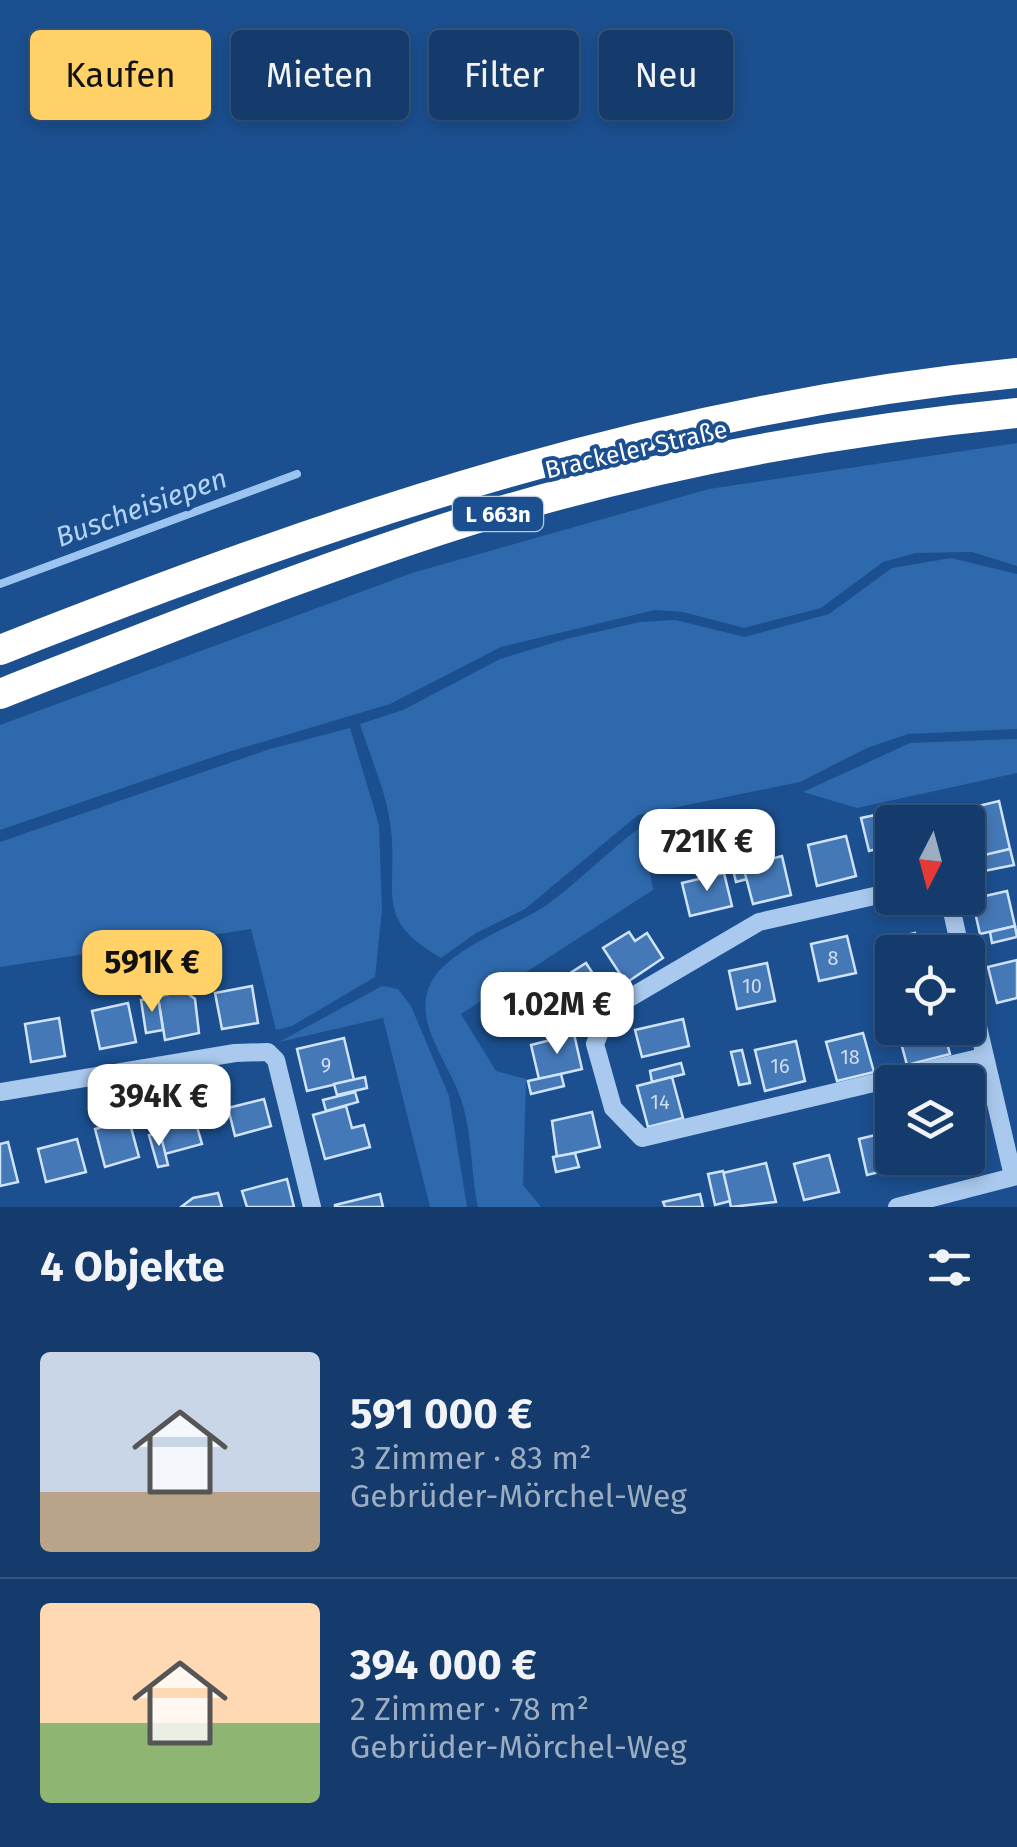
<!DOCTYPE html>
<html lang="de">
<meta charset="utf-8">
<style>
:root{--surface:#143b6b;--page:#1d4271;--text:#f1f3f6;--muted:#9dadc1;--line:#33557e;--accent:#ffd166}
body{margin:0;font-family:"Fira Sans",sans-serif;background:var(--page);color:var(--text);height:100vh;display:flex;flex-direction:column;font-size:38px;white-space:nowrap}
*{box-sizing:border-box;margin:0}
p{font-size:32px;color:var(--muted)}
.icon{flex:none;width:55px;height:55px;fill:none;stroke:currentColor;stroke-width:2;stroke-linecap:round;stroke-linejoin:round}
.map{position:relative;height:1207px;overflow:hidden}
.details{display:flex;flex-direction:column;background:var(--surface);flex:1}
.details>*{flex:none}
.banner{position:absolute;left:30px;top:30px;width:958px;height:90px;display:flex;gap:20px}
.needle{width:65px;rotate:186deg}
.tools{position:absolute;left:875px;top:805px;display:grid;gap:20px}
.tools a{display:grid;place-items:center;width:110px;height:110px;border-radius:10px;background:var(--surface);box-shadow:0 5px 15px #0003,0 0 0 2px var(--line);font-size:50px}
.price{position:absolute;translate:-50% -85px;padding:0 22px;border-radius:20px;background:#fff;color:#222;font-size:32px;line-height:65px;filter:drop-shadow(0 2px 5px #0008)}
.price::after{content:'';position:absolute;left:50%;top:60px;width:30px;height:22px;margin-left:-15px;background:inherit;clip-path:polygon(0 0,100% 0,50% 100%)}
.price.selected{background:var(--accent);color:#111}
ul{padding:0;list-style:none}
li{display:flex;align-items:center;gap:30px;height:250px;padding:0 40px}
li+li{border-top:2px solid var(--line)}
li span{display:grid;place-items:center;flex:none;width:280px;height:200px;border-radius:10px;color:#555}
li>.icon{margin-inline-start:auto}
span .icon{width:120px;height:120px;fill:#fffc;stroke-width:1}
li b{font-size:42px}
h2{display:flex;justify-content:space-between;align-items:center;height:120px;padding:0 40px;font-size:42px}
.tag{padding:0 35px;border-radius:10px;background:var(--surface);box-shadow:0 5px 15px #0003,0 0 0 2px var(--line);font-size:35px;line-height:90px}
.tag.selected{background:var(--accent);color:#111}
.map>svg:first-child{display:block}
.green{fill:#2e69ad}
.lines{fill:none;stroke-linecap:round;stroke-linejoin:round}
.stream{stroke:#9cc4f0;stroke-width:8}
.building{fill:#4478b7;stroke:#cfe3fa;stroke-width:2.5}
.minor{stroke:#a9c9ee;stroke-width:18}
.highway{stroke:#fff;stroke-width:30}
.labels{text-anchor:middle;stroke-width:8;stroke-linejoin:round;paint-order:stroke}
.number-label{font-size:20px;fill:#d0dded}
.shield{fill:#1b4f8f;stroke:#bbcadd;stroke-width:2.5}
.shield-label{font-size:22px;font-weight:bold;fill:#fff}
.street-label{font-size:25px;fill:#fff;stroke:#1b4f8f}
.water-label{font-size:28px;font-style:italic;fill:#b5d3f5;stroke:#1b4f8f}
</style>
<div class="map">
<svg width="1017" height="1207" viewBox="0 0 1017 1207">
<rect width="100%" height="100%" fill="#1b4f8f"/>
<g class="green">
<path d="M1017 443V566L972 552 916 553 883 562 821 608 744 628 683 612 655 610 501 647 390 704 225 753 0 830V725L412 573 709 489Z"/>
<path d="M951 558 1017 574V729L908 734 867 748 800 782 638 815 525 909 476 933 441 958C373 919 398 895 391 830 388 795 370 757 360 724L403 710 500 659 566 639 640 622 675 620 745 637 829 614 892 568Z"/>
<path d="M350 728 379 825 382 910 375 977 292 1026 276 1030 251 929 0 967V842L270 749Z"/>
<path d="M1017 739V773L857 808 803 792 910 743Z"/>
<path d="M642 826 653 890 461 1014 496 1071 526 1079 523 1185 541 1207H478C470 1170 473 1129 459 1094 448 1063 418 1027 427 993 437 951 514 928 548 904 581 880 609 850 642 826Z"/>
<path d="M382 986 398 989 411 1006 449 1096 467 1207H430L383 1018 279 1042Z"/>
</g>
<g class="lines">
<path class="stream" d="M0 584 297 474"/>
</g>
<g class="building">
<path d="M999 801 1010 849 970 859 968 822H961L958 811Z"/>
<path d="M880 814 888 846 869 851 861 818Z"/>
<path d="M846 836 856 876 817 886 808 845Z"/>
<path d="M1010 849 1014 865 984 871 980 856Z"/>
<path d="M740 850 747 879 736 882 729 853Z"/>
<path d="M782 856 791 895 753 904 743 866Z"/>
<path d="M724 873 732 906 690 916 682 883Z"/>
<path d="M1007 891 1015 926 980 934 972 899Z"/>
<path d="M1015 926 1017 937 992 943 990 932Z"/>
<path d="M629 932 635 941 647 933 663 958 626 983 603 948Z"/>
<path d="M915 933 920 952H892L890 979 880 941Z"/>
<path d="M847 936 856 973 819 981 811 944Z"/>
<path d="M1017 960V998L997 1003 988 967Z"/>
<path d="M586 963 606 994 581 1011 575 1004 564 1011 557 1000 547 1006 539 993Z"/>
<path d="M767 963 775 1001 737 1009 729 971Z"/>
<path d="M252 986 258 1023 222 1029 215 993Z"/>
<path d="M183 990 195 999 199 1033 165 1040 158 997Z"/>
<path d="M158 997 163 1030 146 1033 141 1000Z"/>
<path d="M128 1003 136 1042 100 1049 92 1011Z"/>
<path d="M531 1009 564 1011 563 1022 530 1020Z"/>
<path d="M59 1018 65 1056 31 1062 25 1024Z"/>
<path d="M683 1019 689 1046 642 1057 635 1030Z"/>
<path d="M897 1028H943L950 1054 907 1065Z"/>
<path d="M863 1033 874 1072 837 1081 826 1042Z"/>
<path d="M574 1034 582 1069 539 1079 531 1045Z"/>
<path d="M344 1038 354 1080 307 1091 297 1049Z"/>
<path d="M796 1041 805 1081 765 1091 755 1050Z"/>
<path d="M742 1050 750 1083 739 1085 731 1052Z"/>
<path d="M681 1063 684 1074 652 1082 650 1071Z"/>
<path d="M561 1074 564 1086 531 1094 528 1081Z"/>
<path d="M365 1077 367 1088 337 1095 334 1084Z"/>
<path d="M672 1077 683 1118 648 1127 637 1086Z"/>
<path d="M355 1092 358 1102 326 1111 323 1100Z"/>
<path d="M264 1099 271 1126 235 1136 228 1108Z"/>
<path d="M346 1106 352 1128 364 1125 370 1147 325 1159 313 1115Z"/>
<path d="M192 1110 202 1144 165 1154 157 1120Z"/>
<path d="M592 1112 600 1147 557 1157 552 1121Z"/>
<path d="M129 1120 139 1157 105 1167 95 1129Z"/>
<path d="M892 1131V1158H901L904 1166 867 1175 859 1139Z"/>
<path d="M160 1132 168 1165 158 1167 149 1135Z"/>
<path d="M77 1139 86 1172 46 1182 38 1149Z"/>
<path d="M8 1142 18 1182 0 1186V1144Z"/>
<path d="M575 1153 579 1167 556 1172 553 1157Z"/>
<path d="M829 1155 839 1192 804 1200 794 1164Z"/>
<path d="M766 1163 776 1202 731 1207 723 1173Z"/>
<path d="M723 1171 730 1201 715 1205 708 1174Z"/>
<path d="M287 1179 294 1207H247L242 1191Z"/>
<path d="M218 1193 222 1207H181L193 1198Z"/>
<path d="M380 1194 383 1207H335V1205Z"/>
<path d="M700 1194 703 1207H665L663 1202Z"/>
</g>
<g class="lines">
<g class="minor">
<path d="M892 892 759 922 609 1010 595 1044 613 1108 642 1138 983 1057"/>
<path d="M949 898 961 952"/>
<path d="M968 984 1013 1176"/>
<path d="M0 1092 235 1053 268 1052 276 1060 312 1207"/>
<path d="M897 1207 1017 1176"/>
</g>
<g class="highway">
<path d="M0 650C338 517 653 409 1017 373"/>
<path d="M0 694C146 637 291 579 440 530 625 470 823 432 1017 413"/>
</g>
</g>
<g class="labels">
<g class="number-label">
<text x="833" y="965">8</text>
<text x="752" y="993">10</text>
<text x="850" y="1064">18</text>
<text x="326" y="1072">9</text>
<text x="780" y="1073">16</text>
<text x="660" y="1109">14</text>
</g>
<rect class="shield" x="453" y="497" width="90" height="34" rx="8"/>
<g class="shield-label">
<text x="498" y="522">L 663n</text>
</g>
<g class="street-label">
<text transform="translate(636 449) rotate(-13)" y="9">Brackeler Straße</text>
</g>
<g class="water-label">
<text transform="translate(141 507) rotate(-20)" y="10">Buscheisiepen</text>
</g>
</g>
</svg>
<div class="tools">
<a><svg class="needle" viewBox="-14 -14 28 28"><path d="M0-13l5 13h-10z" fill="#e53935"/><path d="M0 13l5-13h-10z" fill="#9dadc1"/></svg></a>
<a><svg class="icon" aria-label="locate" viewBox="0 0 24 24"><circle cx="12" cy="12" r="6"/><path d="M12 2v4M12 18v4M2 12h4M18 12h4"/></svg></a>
<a><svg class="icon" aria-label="layers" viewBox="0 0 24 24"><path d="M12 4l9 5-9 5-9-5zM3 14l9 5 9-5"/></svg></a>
</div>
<b class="price" style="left:707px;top:894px">721K €</b>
<b class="price selected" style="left:152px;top:1015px">591K €</b>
<b class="price" style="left:557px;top:1057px">1.02M €</b>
<b class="price" style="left:159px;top:1149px">394K €</b>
<div class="banner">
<a class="tag selected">Kaufen</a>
<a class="tag">Mieten</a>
<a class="tag">Filter</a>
<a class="tag">Neu</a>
</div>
</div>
<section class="details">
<h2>4 Objekte<svg class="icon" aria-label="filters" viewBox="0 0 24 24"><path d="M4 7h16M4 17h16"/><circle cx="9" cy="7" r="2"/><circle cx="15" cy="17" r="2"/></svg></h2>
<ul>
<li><span style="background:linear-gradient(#c9d6e8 70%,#b9a48a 0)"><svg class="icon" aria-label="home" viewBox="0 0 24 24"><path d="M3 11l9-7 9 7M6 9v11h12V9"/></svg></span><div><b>591 000 €</b><p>3 Zimmer · 83 m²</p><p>Gebrüder-Mörchel-Weg</p></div></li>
<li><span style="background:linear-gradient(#ffd9b3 60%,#8fb573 0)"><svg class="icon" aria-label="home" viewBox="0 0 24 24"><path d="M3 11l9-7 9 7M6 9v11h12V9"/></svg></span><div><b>394 000 €</b><p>2 Zimmer · 78 m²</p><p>Gebrüder-Mörchel-Weg</p></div></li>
</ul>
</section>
